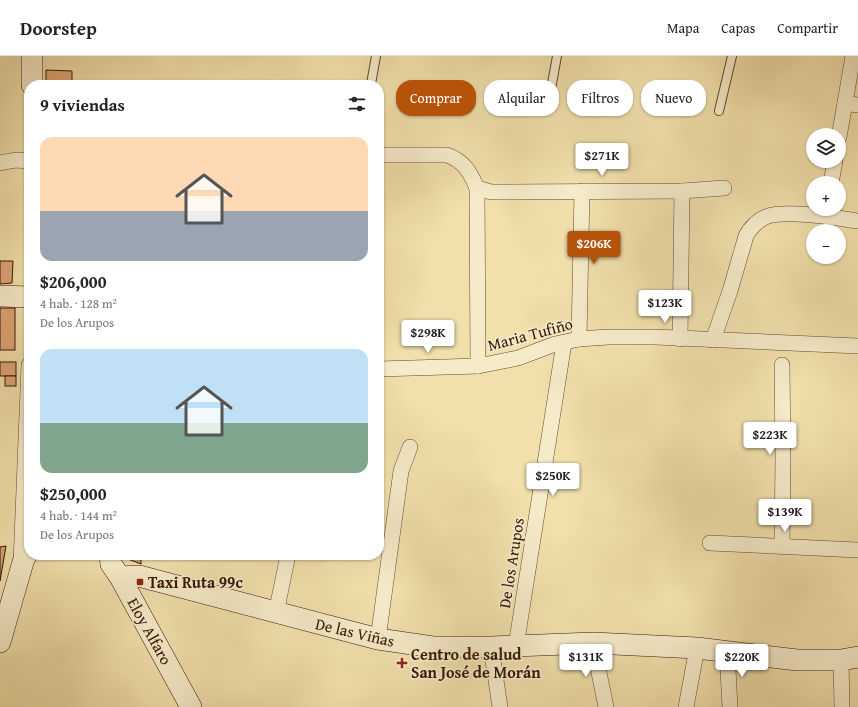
<!DOCTYPE html>
<html lang="es">
<meta charset="utf-8">
<style>
:root{--surface:#fff;--page:#f6f6f6;--text:#222;--muted:#767676;--line:#e0e0e0;--accent:#b45309}
body{margin:0;font-family:"Gentium Book Plus",serif;background:var(--page);color:var(--text);height:100vh;display:flex;flex-direction:column;font-size:15px;white-space:nowrap}
*{box-sizing:border-box;margin:0}
p{font-size:13px;color:var(--muted)}
.icon{flex:none;width:22px;height:22px;fill:none;stroke:currentColor;stroke-width:2;stroke-linecap:round;stroke-linejoin:round}
.map{position:relative;flex:1;overflow:hidden}
.side{position:absolute;left:24px;top:24px;width:360px;height:480px;display:flex;flex-direction:column;background:var(--surface);border-radius:16px;box-shadow:0 1px 3px #0004}
.side>*{flex:none}
.top-card{position:absolute;left:396px;top:24px;width:380px;height:36px;display:flex;gap:8px}
.controls{position:absolute;left:806px;top:72px;display:grid;gap:8px}
.controls a{display:grid;place-items:center;width:40px;height:40px;border-radius:50%;background:var(--surface);box-shadow:0 1px 3px #0004;font-size:20px}
.price{position:absolute;translate:-50% -34px;padding:0 9px;border-radius:4px;background:#fff;color:#222;font-size:13px;line-height:26px;filter:drop-shadow(0 1px 2px #0008)}
.price::after{content:'';position:absolute;left:50%;top:24px;width:12px;height:9px;margin-left:-6px;background:inherit;clip-path:polygon(0 0,100% 0,50% 100%)}
.price.active{background:var(--accent);color:#fff}
ul{padding:0;list-style:none}
li{display:grid;align-content:center;gap:8px;height:212px;padding:0 16px}
li span{display:grid;place-items:center;height:124px;border-radius:12px;color:#555}
li>.icon{margin-inline-start:auto}
span .icon{width:72px;height:72px;fill:#fffc;stroke-width:1}
li b{font-size:17px}
h2{display:flex;justify-content:space-between;align-items:center;height:48px;padding:0 16px;font-size:17px}
.pill{padding:0 14px;border-radius:16px;background:var(--surface);box-shadow:0 1px 3px #0004;font-size:14px;line-height:36px}
.pill.active{background:var(--accent);color:#fff}
header{display:flex;align-items:center;gap:24px;box-sizing:border-box;height:56px;padding:0 20px;background:var(--surface);border-bottom:1px solid var(--line)}
header strong{font-size:19px}
nav{display:flex;gap:22px;margin-inline-start:auto;font-size:14px}
.map>svg:first-child{display:block}
.building{fill:#dda475;stroke:#331606}
.lines{fill:none;stroke-linecap:round;stroke-linejoin:round}
.lane-casing{stroke:#624830;stroke-width:10}
.street-casing{stroke:#624830;stroke-width:16}
.secondary-casing{stroke:#331606;stroke-width:22}
.lane{stroke:#f6ebc9;stroke-width:8}
.street{stroke:#f6ebc9;stroke-width:15}
.secondary{stroke:#f6ebc9;stroke-width:21}
.poi-dot{fill:#8f2418;stroke:#f6ebc9;stroke-width:1.5}
.labels{text-anchor:middle;stroke-width:3.5;stroke-linejoin:round;paint-order:stroke}
.street-label{font-size:16px;fill:#331606;stroke:#f6ebc9}
.poi-label{font-size:16px;font-weight:bold;fill:#331606;stroke:#f6ebc9;text-anchor:start}
</style>
<header>
<strong>Doorstep</strong>
<nav><a>Mapa</a><a>Capas</a><a>Compartir</a></nav>
</header>
<div class="map">
<svg width="858" height="651" viewBox="0 0 858 651">
<rect width="100%" height="100%" fill="#f1e0ac"/>
<filter id="stains"><feTurbulence type="fractalNoise" baseFrequency=".005" numOctaves="4"/><feColorMatrix values="0 0 0 0 .2 0 0 0 0 .09 0 0 0 0 .02 0 0 0 .5 -.17"/></filter>
<radialGradient id="worn" r=".72"><stop offset=".6" stop-color="#630" stop-opacity="0"/><stop offset="1" stop-color="#630" stop-opacity=".3"/></radialGradient>
<g class="building">
<path d="M46 14 72 15V29L46 28Z"/>
<path d="M0 205H13L12 227 0 228Z"/>
<rect x="0" y="252" width="15" height="42"/>
<rect x="0" y="306" width="16" height="14"/>
<rect x="5" y="320" width="11" height="10"/>
<path d="M6 490 0 525V491Z"/>
<path d="M120 499H141V508L120 500Z"/>
</g>
<g class="lines">
<g class="lane-casing">
<g id="lane">
<path d="M371 28 376 0"/>
<path d="M551 33 557 0"/>
<path d="M719 55 732 0"/>
</g>
</g>
<g class="street-casing">
<g id="street">
<path d="M853 0 845 47 858 49"/>
<path d="M839 81 845 47"/>
<path d="M379 99H447C464 105 470 116 477 132L478 310"/>
<path d="M0 107 16 104 29 105"/>
<path d="M831 127 835 105"/>
<path d="M477 132 491 136 682 135 724 132"/>
<path d="M579 283 582 135"/>
<path d="M680 283 682 135"/>
<path d="M713 284 730 235 746 180C750 172 759 163 768 160 789 154 836 162 858 165"/>
<path d="M379 313 478 310 518 302 555 288 579 283 608 281H655L858 290"/>
<path d="M710 487 858 494"/>
<path d="M782 490 783 402 782 309"/>
<path d="M21 508 29 309"/>
<path d="M276 557 288 499"/>
<path d="M378 583 401 415 410 391"/>
<path d="M593 587 606 651"/>
<path d="M516 590 564 287"/>
<path d="M491 591 500 651"/>
<path d="M727 595 730 651"/>
<path d="M841 604 842 651"/>
<path d="M686 651 697 592"/>
</g>
</g>
<g class="secondary-casing">
<g id="secondary">
<path d="M32 29V0"/>
<path d="M0 240 29 241"/>
<path d="M110 499 111 508 120 521 191 651"/>
<path d="M120 521 139 520 378 583 433 591H491L593 587 697 592 797 604H841L858 601"/>
<path d="M0 586 21 513 24 503 29 495"/>
</g>
</g>
<use href="#lane" class="lane"/>
<use href="#street" class="street"/>
<use href="#secondary" class="secondary"/>
</g>
<g class="poi-dot">
<rect x="136" y="522" width="8" height="8" rx="2"/>
<path d="M400 601h4v4h4v4h-4v4h-4v-4h-4v-4h4z"/>
</g>
<g class="labels">
<g class="street-label">
<text transform="translate(530 278) rotate(-15)" y="6">Maria Tufiño</text>
<text transform="translate(511 507) rotate(-81)" y="6">De los Arupos</text>
<text transform="translate(150 575) rotate(61)" y="6">Eloy Alfaro</text>
<text transform="translate(355 576) rotate(13)" y="6">De las Viñas</text>
</g>
<g class="poi-label">
<text x="148" y="532">Taxi Ruta 99c</text>
<text x="411" y="604">Centro de salud<tspan x="411" dy="18">San José de Morán</tspan></text>
</g>
</g>
<rect width="100%" height="100%" filter="url(#stains)"/>
<rect width="100%" height="100%" fill="url(#worn)"/>
</svg>
<div class="controls">
<a><svg class="icon" aria-label="layers" viewBox="0 0 24 24"><path d="M12 4l9 5-9 5-9-5zM3 14l9 5 9-5"/></svg></a>
<a>+</a>
<a>−</a>
</div>
<b class="price" style="left:602px;top:121px">$271K</b>
<b class="price active" style="left:594px;top:209px">$206K</b>
<b class="price" style="left:665px;top:268px">$123K</b>
<b class="price" style="left:428px;top:298px">$298K</b>
<b class="price" style="left:770px;top:400px">$223K</b>
<b class="price" style="left:553px;top:441px">$250K</b>
<b class="price" style="left:785px;top:477px">$139K</b>
<b class="price" style="left:586px;top:622px">$131K</b>
<b class="price" style="left:742px;top:622px">$220K</b>
<div class="top-card">
<a class="pill active">Comprar</a>
<a class="pill">Alquilar</a>
<a class="pill">Filtros</a>
<a class="pill">Nuevo</a>
</div>
<section class="side">
<h2>9 viviendas<svg class="icon" aria-label="filters" viewBox="0 0 24 24"><path d="M4 7h16M4 17h16"/><circle cx="9" cy="7" r="2"/><circle cx="15" cy="17" r="2"/></svg></h2>
<ul>
<li><span style="background:linear-gradient(#ffd9b3 60%,#9aa5b1 0)"><svg class="icon" aria-label="home" viewBox="0 0 24 24"><path d="M3 11l9-7 9 7M6 9v11h12V9"/></svg></span><div><b>$206,000</b><p>4 hab. · 128 m²</p><p>De los Arupos</p></div></li>
<li><span style="background:linear-gradient(#bfe0f5 60%,#7fa58c 0)"><svg class="icon" aria-label="home" viewBox="0 0 24 24"><path d="M3 11l9-7 9 7M6 9v11h12V9"/></svg></span><div><b>$250,000</b><p>4 hab. · 144 m²</p><p>De los Arupos</p></div></li>
</ul>
</section>
</div>
